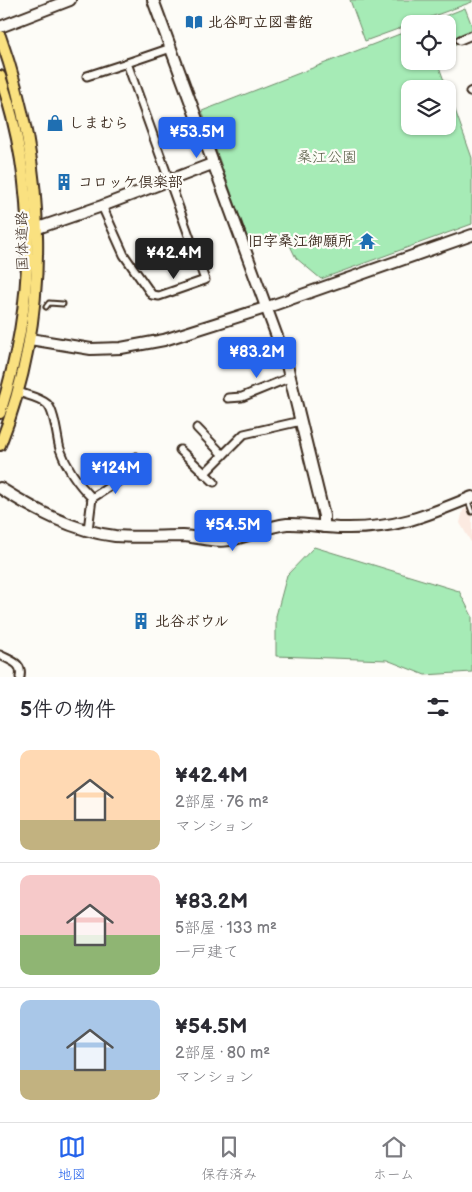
<!DOCTYPE html>
<html lang="ja">
<meta charset="utf-8">
<style>
:root{--surface:#fff;--page:#f7f7f7;--text:#2b2b33;--muted:#7c7c81;--line:#e1e1e2;--accent:#2563eb}
body{margin:0;font-family:"Balsamiq Sans","Klee One",sans-serif;background:var(--page);color:var(--text);height:100vh;display:flex;flex-direction:column;font-size:19px;white-space:nowrap}
*{box-sizing:border-box;margin:0}
p{font-size:16px;color:var(--muted)}
.icon{flex:none;width:28px;height:28px;fill:none;stroke:currentColor;stroke-width:2;stroke-linecap:round;stroke-linejoin:round}
.map{position:relative;height:677px;overflow:hidden}
.panel{display:flex;flex-direction:column;background:var(--surface);flex:1}
.panel>*{flex:none}
.buttons{position:absolute;left:401px;top:15px;display:grid;gap:10px}
.buttons a{display:grid;place-items:center;width:55px;height:55px;border-radius:10px;background:var(--surface);box-shadow:0 1px 4px #0004;font-size:25px}
.price{position:absolute;translate:-50% -42px;padding:0 11px;border-radius:5px;background:var(--accent);color:#fff;font-size:16px;line-height:32px;filter:drop-shadow(0 1px 2px #0008)}
.price::after{content:'';position:absolute;left:50%;top:30px;width:15px;height:11px;margin-left:-8px;background:inherit;clip-path:polygon(0 0,100% 0,50% 100%)}
.price.active{background:#222;color:#fff}
ul{padding:0;list-style:none}
li{display:flex;align-items:center;gap:15px;height:125px;padding:0 20px}
li+li{border-top:1px solid var(--line)}
li span{display:grid;place-items:center;flex:none;width:140px;height:100px;border-radius:10px;color:#555}
li>.icon{margin-inline-start:auto}
span .icon{width:60px;height:60px;fill:#fffc;stroke-width:1}
li b{font-size:21px}
h2{display:flex;justify-content:space-between;align-items:center;height:60px;padding:0 20px;font-size:21px}
.tabs{display:flex;justify-content:space-around;align-items:center;height:70px;border-top:1px solid var(--line);background:var(--surface);font-size:14px;color:var(--muted)}
.tabs a{display:grid;justify-items:center;gap:2px}
.tabs .active{color:var(--accent)}
.map>svg:first-child{display:block}
.built{fill:#fceae1}
.green{fill:#a6ebb6;stroke:#708a6a}
.lines{fill:none;stroke-linecap:round;stroke-linejoin:round}
.lane-casing{stroke:#3b2a1e;stroke-width:7}
.street-casing{stroke:#3b2a1e;stroke-width:11}
.secondary-casing{stroke:#3b2a1e;stroke-width:14}
.primary-casing{stroke:#3b2a1e;stroke-width:14}
.lane{stroke:#fdfcf7;stroke-width:3}
.street{stroke:#fdfcf7;stroke-width:7}
.secondary{stroke:#fdfcf7;stroke-width:10}
.primary{stroke:#fae180;stroke-width:10}
.labels{text-anchor:middle;stroke-width:4.5;stroke-linejoin:round;paint-order:stroke}
.poi-label{font-size:15px;font-weight:bold;fill:#3b2a1e;stroke:#fdfcf7;text-anchor:start}
.park-label{font-size:15px;fill:#565a44;stroke:#fdfcf7}
.street-label{font-size:15px;fill:#3b2a1e;stroke:#fdfcf7}
</style>
<div class="map">
<svg width="472" height="677" viewBox="0 0 472 677">
<rect width="100%" height="100%" fill="#fdfcf7"/>
<filter id="ink" filterUnits="userSpaceOnUse"><feTurbulence type="fractalNoise" baseFrequency=".02" numOctaves="2"/><feDisplacementMap in="SourceGraphic" scale="10" xChannelSelector="R" yChannelSelector="G"/><feConvolveMatrix kernelMatrix="1 2 1 2 8 2 1 2 1" color-interpolation-filters="sRGB"/></filter>
<g filter="url(#ink)">
<path class="built" d="M472 506V544L460 523 463 510Z"/>
<g class="green">
<path d="M350 0H472V2L365 41Z"/>
<path d="M465 8 472 26V31L456 38 455 45 448 48V24H425Z"/>
<path d="M410 30V61H437L447 89H410V126H448V90L472 158V224L321 279 296 258 285 235 250 245 202 111Z"/>
<path d="M314 547 459 591 472 616V672L425 675 387 660 276 656V616L287 575Z"/>
</g>
<g class="lines">
<g class="lane-casing">
<g id="lane">
<path d="M46 307 49 303 63 304"/>
<path d="M468 501 472 512"/>
</g>
</g>
<g class="street-casing">
<g id="street">
<path d="M460 40 472 35"/>
<path d="M87 76 127 63"/>
<path d="M470 92 472 91"/>
<path d="M102 206 124 255 152 295 159 296 205 280 127 63 171 48"/>
<path d="M18 392C27 395 41 398 47 404 55 411 57 439 60 449 67 469 77 483 92 498"/>
<path d="M228 398 242 397 291 377"/>
<path d="M197 428 223 455"/>
<path d="M180 450 214 482"/>
<path d="M204 474 244 434 301 421"/>
<path d="M88 530 92 498 120 480 136 457"/>
<path d="M0 655C11 661 23 663 20 677"/>
</g>
</g>
<g class="secondary-casing">
<g id="secondary">
<path d="M153 0 286 361 324 516V527"/>
<path d="M0 27 70 0"/>
<path d="M38 228 102 206 212 164"/>
<path d="M30 339 91 349 121 348 164 340 265 308 472 235"/>
<path d="M0 488C35 510 73 531 115 536 138 538 161 536 183 536 199 537 213 543 229 540 249 537 266 526 287 524 306 523 325 528 344 528 395 529 426 516 472 497"/>
</g>
</g>
<g class="primary-casing">
<g id="primary">
<path d="M0 36C47 168 52 313 0 445"/>
<path d="M0 76C38 189 36 300 0 413"/>
</g>
</g>
<use href="#lane" class="lane"/>
<use href="#street" class="street"/>
<use href="#secondary" class="secondary"/>
<use href="#primary" class="primary"/>
</g>
</g>
<defs>
<g id="library-bare" transform="scale(1.35)"><path d="M-6-4Q-3-5.5-.7-3.5V5Q-3 3-6 4ZM6-4Q3-5.5 .7-3.5V5Q3 3 6 4Z" fill="#1f6fb2" stroke="#fdfcf7" stroke-width="2.5" paint-order="stroke"/></g>
<g id="shop-bare" transform="scale(1.35)"><path d="M-5-2.5h2.3a2.7 3.5 0 0 1 5.4 0H5L5.5 6h-11ZM-1.5-2.5h3a1.5 2.3 0 0 0-3 0Z" fill="#1f6fb2" stroke="#fdfcf7" stroke-width="2.5" paint-order="stroke"/></g>
<g id="building-bare" transform="scale(1.35)"><path d="M-4-6H4V6H1V3H-1V6H-4ZM-2.5-4.3h1.7v1.8h-1.7ZM.8-4.3h1.7v1.8H.8ZM-2.5-1h1.7V.8h-1.7ZM.8-1h1.7V.8H.8Z" fill="#1f6fb2" stroke="#fdfcf7" stroke-width="2.5" paint-order="stroke"/></g>
<g id="temple-bare" transform="scale(1.35)"><path d="M0-6L5-2H3V0L6.5 2.5H4V6H1.5V3h-3V6H-4V2.5H-6.5L-3 0V-2H-5Z" fill="#1f6fb2" stroke="#fdfcf7" stroke-width="2.5" paint-order="stroke"/></g>
</defs>
<g fill-rule="evenodd">
<use href="#library-bare" x="194" y="22"/>
<use href="#shop-bare" x="55" y="123"/>
<use href="#building-bare" x="64" y="182"/>
<use href="#temple-bare" x="367" y="241"/>
<use href="#building-bare" x="141" y="621"/>
</g>
<g class="labels">
<g class="poi-label">
<text x="208" y="27">北谷町立図書館</text>
<text x="69" y="128">しまむら</text>
<text x="78" y="187">コロッケ倶楽部</text>
<text x="353" y="246" text-anchor="end">旧字桑江御願所</text>
<text x="155" y="626">北谷ボウル</text>
</g>
<g class="park-label">
<text x="327" y="162">桑江公園</text>
</g>
<g class="street-label">
<text transform="translate(22 241) rotate(-91)" y="5">国体道路</text>
</g>
</g>
</svg>
<div class="buttons">
<a><svg class="icon" aria-label="locate" viewBox="0 0 24 24"><circle cx="12" cy="12" r="6"/><path d="M12 2v4M12 18v4M2 12h4M18 12h4"/></svg></a>
<a><svg class="icon" aria-label="layers" viewBox="0 0 24 24"><path d="M12 4l9 5-9 5-9-5zM3 14l9 5 9-5"/></svg></a>
</div>
<b class="price" style="left:197px;top:159px">¥53.5M</b>
<b class="price active" style="left:174px;top:280px">¥42.4M</b>
<b class="price" style="left:257px;top:379px">¥83.2M</b>
<b class="price" style="left:116px;top:495px">¥124M</b>
<b class="price" style="left:233px;top:552px">¥54.5M</b>
</div>
<section class="panel">
<h2>5件の物件<svg class="icon" aria-label="filters" viewBox="0 0 24 24"><path d="M4 7h16M4 17h16"/><circle cx="9" cy="7" r="2"/><circle cx="15" cy="17" r="2"/></svg></h2>
<ul>
<li><span style="background:linear-gradient(#ffd9b3 70%,#c2b280 0)"><svg class="icon" aria-label="home" viewBox="0 0 24 24"><path d="M3 11l9-7 9 7M6 9v11h12V9"/></svg></span><div><b>¥42.4M</b><p>2部屋 · 76 m²</p><p>マンション</p></div></li>
<li><span style="background:linear-gradient(#f6c9c9 60%,#8fb573 0)"><svg class="icon" aria-label="home" viewBox="0 0 24 24"><path d="M3 11l9-7 9 7M6 9v11h12V9"/></svg></span><div><b>¥83.2M</b><p>5部屋 · 133 m²</p><p>一戸建て</p></div></li>
<li><span style="background:linear-gradient(#a9c7e8 70%,#c2b280 0)"><svg class="icon" aria-label="home" viewBox="0 0 24 24"><path d="M3 11l9-7 9 7M6 9v11h12V9"/></svg></span><div><b>¥54.5M</b><p>2部屋 · 80 m²</p><p>マンション</p></div></li>
</ul>
</section>
<nav class="tabs">
<a class="active"><svg class="icon" aria-label="map" viewBox="0 0 24 24"><path d="M3 6l6-2 6 2 6-2v14l-6 2-6-2-6 2zM9 4v14M15 6v14"/></svg>地図</a>
<a><svg class="icon" aria-label="saved" viewBox="0 0 24 24"><path d="M7 4h10v16l-5-4-5 4z"/></svg>保存済み</a>
<a><svg class="icon" aria-label="home" viewBox="0 0 24 24"><path d="M3 11l9-7 9 7M6 9v11h12V9"/></svg>ホーム</a>
</nav>
